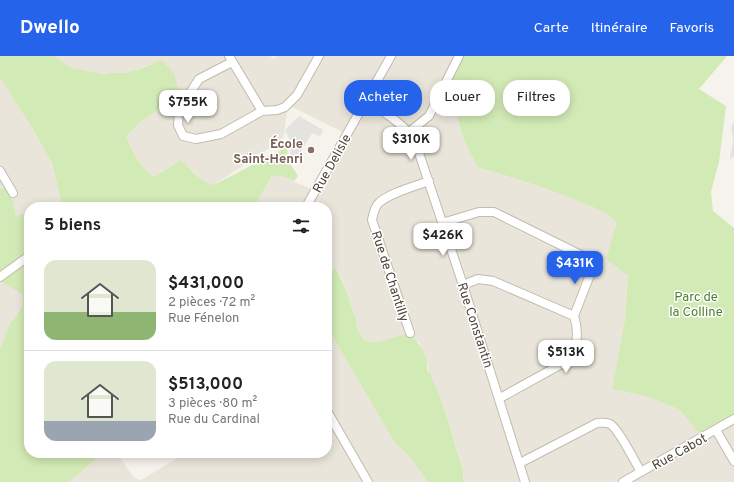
<!DOCTYPE html>
<html lang="fr">
<meta charset="utf-8">
<style>
:root{--surface:#fff;--page:#f6f6f6;--text:#222;--muted:#767676;--line:#e0e0e0;--accent:#2563eb}
body{margin:0;font-family:Overpass,sans-serif;background:var(--page);color:var(--text);height:100vh;display:flex;flex-direction:column;font-size:15px;white-space:nowrap}
*{box-sizing:border-box;margin:0}
p{font-size:13px;color:var(--muted)}
.icon{flex:none;width:22px;height:22px;fill:none;stroke:currentColor;stroke-width:2;stroke-linecap:round;stroke-linejoin:round}
.map{position:relative;flex:1;overflow:hidden}
.side{position:absolute;left:24px;top:146px;width:308px;height:256px;display:flex;flex-direction:column;background:var(--surface);border-radius:16px;box-shadow:0 2px 10px #0003}
.side>*{flex:none}
.banner{position:absolute;left:344px;top:24px;width:330px;height:36px;display:flex;gap:8px}
.price{position:absolute;translate:-50% -34px;padding:0 9px;border-radius:8px;background:#fff;color:#222;font-size:13px;line-height:26px;filter:drop-shadow(0 1px 2px #0008)}
.price::after{content:'';position:absolute;left:50%;top:24px;width:12px;height:9px;margin-left:-6px;background:inherit;clip-path:polygon(0 0,100% 0,50% 100%)}
.price.on{background:var(--accent);color:#fff}
ul{padding:0;list-style:none}
li{display:flex;align-items:center;gap:12px;height:100px;padding:0 20px}
li+li{border-top:1px solid var(--line)}
li span{display:grid;place-items:center;flex:none;width:112px;height:80px;border-radius:12px;color:#555}
li>.icon{margin-inline-start:auto}
span .icon{width:48px;height:48px;fill:#fffc;stroke-width:1}
li b{font-size:17px}
h2{display:flex;justify-content:space-between;align-items:center;height:48px;padding:0 20px;font-size:17px}
.tag{padding:0 14px;border-radius:16px;background:var(--surface);box-shadow:0 2px 10px #0003;font-size:14px;line-height:36px}
.tag.on{background:var(--accent);color:#fff}
header{display:flex;align-items:center;gap:24px;box-sizing:border-box;height:56px;padding:0 20px;background:var(--accent);color:#fff}
header strong{font-size:19px}
nav{display:flex;gap:22px;margin-inline-start:auto;font-size:14px}
.map>svg:first-child{display:block}
.residential{fill:#eae5da}
.green{fill:#d2eab5}
.parking{fill:#e5e3e0}
.lines{fill:none;stroke-linecap:round;stroke-linejoin:round}
.minor-casing{stroke:#c2bbae;stroke-width:10}
.minor{stroke:#fff;stroke-width:8}
.education-dot{fill:#8d6e63;stroke:#fff;stroke-width:1.5}
.labels{text-anchor:middle;stroke-width:3;stroke-linejoin:round;paint-order:stroke}
.education-label{font-size:13px;font-weight:bold;fill:#785e54;stroke:#fff;text-anchor:end}
.street-label{font-size:13px;fill:#4b4439;stroke:#fff}
.park-label{font-size:13px;fill:#4a7f2a;stroke:#fff}
</style>
<header>
<strong>Dwello</strong>
<nav><a>Carte</a><a>Itinéraire</a><a>Favoris</a></nav>
</header>
<div class="map">
<svg width="734" height="426" viewBox="0 0 734 426">
<rect width="100%" height="100%" fill="#f6f3ec"/>
<g class="residential">
<path d="M54 0H270L274 3 276 0H459L440 37 449 44 455 52 465 84 477 111 558 136 600 154 613 162 618 167 606 203 628 220 625 263 612 333 649 341 680 354 703 382 734 363V426H463V413L443 349 440 344V338L432 324 431 318 428 314V310L420 288 410 277 373 287 364 284 356 269 357 265 350 247 348 237 338 214 334 211 327 222V151H254L273 119 281 120 318 136 347 78 288 49 284 79 281 84 214 129H209L202 124 181 104 154 121 147 116 138 105 126 81 139 67 174 43 161 4 131 16 119 18 106 17 104 18 72 12Z"/>
<path d="M0 22 31 70 52 107 61 146 44 151H29V156L16 160 10 132 0 133Z"/>
<path d="M0 225 23 239 22 251 9 269 0 293Z"/>
<path d="M327 271 395 387 409 398 428 426H69L96 403 109 397 117 398 134 422 141 424 186 397H327Z"/>
</g>
<g class="green">
<path d="M0 0H54L72 12 104 18C110 16 121 18 129 16 140 14 151 8 161 4L174 17 179 36 174 43 139 67 126 81C133 96 140 112 154 121L181 104C190 112 201 127 214 129L285 92 288 95 286 101 298 120 294 125 281 120H272L254 151H44L61 145 52 107 31 70 0 22Z"/>
<path d="M459 0H727L699 33 726 50 719 106 711 136 713 155 734 172V363L703 382 680 354 649 341 612 333 625 263 628 220 606 203 617 167C608 156 593 151 580 146 547 131 512 122 477 111 473 102 468 92 464 83 457 63 458 51 440 37Z"/>
<path d="M10 131 16 160 29 156V397H98L96 403 69 426H0V293L9 269 22 251 23 239 0 225V133Z"/>
<path d="M335 211 337 214 348 238 350 247 357 265 356 270 364 284 373 287 410 277C419 287 429 301 427 314L431 318C432 326 436 330 439 337 441 341 440 344 443 349L463 414V426H428L408 398 395 387 327 271V222Z"/>
</g>
<g class="parking">
<path d="M299 60 323 74 320 81 312 77 294 107 290 98 292 89 285 74Z"/>
<path d="M734 64V101L730 103 733 84 731 72Z"/>
</g>
<g class="lines">
<g class="minor-casing">
<g id="minor">
<path d="M229 0 262 55"/>
<path d="M232 6 199 23 179 54 178 69 183 80 196 83 221 78 262 55 277 54 285 51 297 39 319 0"/>
<path d="M365 44C383 55 400 66 414 82L463 229 525 426"/>
<path d="M409 76 429 60 459 0"/>
<path d="M0 115 13 137"/>
<path d="M306 151 391 0"/>
<path d="M442 167 479 156H494L595 206 574 260"/>
<path d="M0 221 29 200"/>
<path d="M463 229 478 223 493 225 574 260"/>
<path d="M410 277 372 164C373 159 374 154 377 149 385 138 416 130 429 125"/>
<path d="M500 342 567 305C578 293 579 275 574 260"/>
<path d="M327 355 368 426"/>
<path d="M716 374 734 405"/>
<path d="M520 407 597 367C602 367 606 366 610 368 618 372 635 406 641 416"/>
<path d="M623 426 734 363"/>
</g>
</g>
<use href="#minor" class="minor"/>
</g>
<circle class="education-dot" cx="311" cy="94" r="4"/>
<g class="labels">
<g class="education-label">
<text x="303" y="92">École<tspan x="303" dy="15">Saint-Henri</tspan></text>
</g>
<g class="street-label">
<text transform="translate(331 107) rotate(-61)" y="5">Rue Delisle</text>
<text transform="translate(391 220) rotate(72)" y="5">Rue de Chantilly</text>
<text transform="translate(476 269) rotate(72)" y="5">Rue Constantin</text>
<text transform="translate(679 395) rotate(-29)" y="5">Rue Cabot</text>
</g>
<g class="park-label">
<text x="696" y="245">Parc de<tspan x="696" dy="15">la Colline</tspan></text>
</g>
</g>
</svg>
<b class="price" style="left:188px;top:68px">$755K</b>
<b class="price" style="left:411px;top:105px">$310K</b>
<b class="price" style="left:443px;top:201px">$426K</b>
<b class="price on" style="left:575px;top:229px">$431K</b>
<b class="price" style="left:566px;top:318px">$513K</b>
<div class="banner">
<a class="tag on">Acheter</a>
<a class="tag">Louer</a>
<a class="tag">Filtres</a>
</div>
<section class="side">
<h2>5 biens<svg class="icon" aria-label="filters" viewBox="0 0 24 24"><path d="M4 7h16M4 17h16"/><circle cx="9" cy="7" r="2"/><circle cx="15" cy="17" r="2"/></svg></h2>
<ul>
<li><span style="background:linear-gradient(#dfe7d0 65%,#8fb573 0)"><svg class="icon" aria-label="home" viewBox="0 0 24 24"><path d="M3 11l9-7 9 7M6 9v11h12V9"/></svg></span><div><b>$431,000</b><p>2 pièces · 72 m²</p><p>Rue Fénelon</p></div></li>
<li><span style="background:linear-gradient(#dfe7d0 75%,#9aa5b1 0)"><svg class="icon" aria-label="home" viewBox="0 0 24 24"><path d="M3 11l9-7 9 7M6 9v11h12V9"/></svg></span><div><b>$513,000</b><p>3 pièces · 80 m²</p><p>Rue du Cardinal</p></div></li>
</ul>
</section>
</div>
